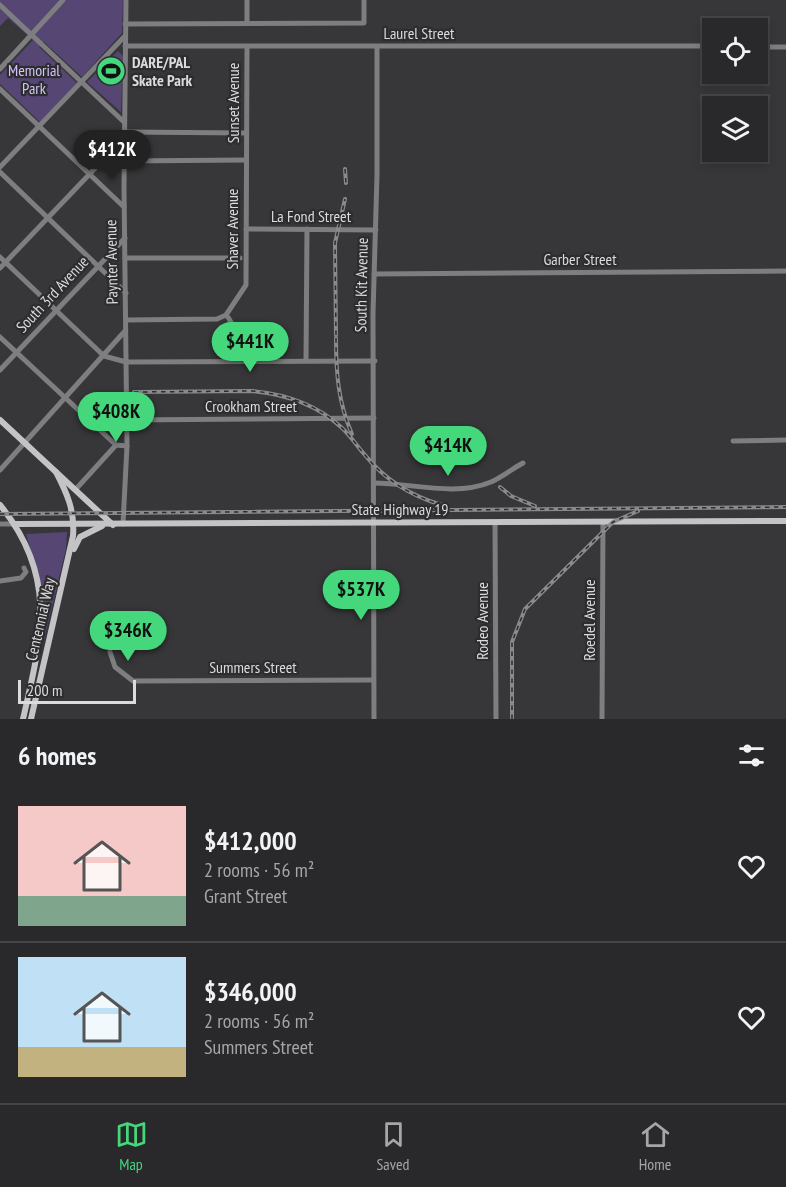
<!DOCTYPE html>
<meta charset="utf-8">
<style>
:root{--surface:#29282b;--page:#313033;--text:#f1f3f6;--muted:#a5a6a9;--line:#454447;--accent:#44d77b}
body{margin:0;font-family:"PT Sans Narrow",sans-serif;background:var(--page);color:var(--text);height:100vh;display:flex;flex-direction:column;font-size:22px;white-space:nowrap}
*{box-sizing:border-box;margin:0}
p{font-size:20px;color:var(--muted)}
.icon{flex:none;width:33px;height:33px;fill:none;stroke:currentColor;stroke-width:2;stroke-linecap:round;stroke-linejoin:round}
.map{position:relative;height:719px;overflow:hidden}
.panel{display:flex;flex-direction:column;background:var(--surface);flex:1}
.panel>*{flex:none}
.tools{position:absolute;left:702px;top:18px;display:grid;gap:12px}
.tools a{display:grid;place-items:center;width:66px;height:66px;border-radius:0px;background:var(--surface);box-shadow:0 3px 9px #0003,0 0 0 2px var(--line);font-size:30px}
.scale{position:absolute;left:18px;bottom:15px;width:118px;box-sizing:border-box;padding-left:6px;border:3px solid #dbdadc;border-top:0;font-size:16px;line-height:21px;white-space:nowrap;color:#dbdadc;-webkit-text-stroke:4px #2d2c2f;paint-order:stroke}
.price{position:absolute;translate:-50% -51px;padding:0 14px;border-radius:21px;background:var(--accent);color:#111;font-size:20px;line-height:39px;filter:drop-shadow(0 2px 3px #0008)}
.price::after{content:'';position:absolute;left:50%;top:36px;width:18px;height:14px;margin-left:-9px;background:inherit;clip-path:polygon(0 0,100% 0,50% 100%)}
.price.selected{background:#222;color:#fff}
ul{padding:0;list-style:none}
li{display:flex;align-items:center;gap:18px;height:150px;padding:0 18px}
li+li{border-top:2px solid var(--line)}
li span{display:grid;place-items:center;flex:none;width:168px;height:120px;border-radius:0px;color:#555}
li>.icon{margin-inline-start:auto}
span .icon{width:72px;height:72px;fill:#fffc;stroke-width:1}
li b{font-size:26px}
h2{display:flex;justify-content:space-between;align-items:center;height:72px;padding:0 18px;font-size:26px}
.tabs{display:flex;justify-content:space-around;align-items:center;height:84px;border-top:2px solid var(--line);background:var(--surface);font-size:16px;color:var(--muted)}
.tabs a{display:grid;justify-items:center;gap:3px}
.tabs .selected{color:var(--accent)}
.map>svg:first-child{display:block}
.green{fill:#554674}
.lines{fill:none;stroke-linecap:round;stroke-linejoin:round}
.minor{stroke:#7e7d7f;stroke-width:5}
.major{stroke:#c4c3c6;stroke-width:6}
.rail-casing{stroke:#8a898c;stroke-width:4}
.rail{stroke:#2d2c2f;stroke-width:1.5;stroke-dasharray:4.5;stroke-linecap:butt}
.labels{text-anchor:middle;stroke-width:4.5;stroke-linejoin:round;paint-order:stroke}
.street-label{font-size:16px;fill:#dbdadc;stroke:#2d2c2f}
.poi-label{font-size:16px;font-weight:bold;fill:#dbdadc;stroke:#2d2c2f;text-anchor:start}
.park-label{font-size:16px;fill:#d2c3f9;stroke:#2d2c2f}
</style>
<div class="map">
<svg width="786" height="719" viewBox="0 0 786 719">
<rect width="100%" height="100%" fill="#373639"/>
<g class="green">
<path d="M0 0H123L122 33 82 77 44 42 39 47 77 83 40 122 0 84V75L33 40 8 18 0 26Z"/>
<path d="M118 51 123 56 121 112 87 82Z"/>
<path d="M67 532 66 549 44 640 42 590 26 534Z"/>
</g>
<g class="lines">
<g class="minor">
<path d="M0 5 124 122"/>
<path d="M247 23V0"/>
<path d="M125 24 364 23V0"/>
<path d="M125 46H712"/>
<path d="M758 47H786"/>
<path d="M0 69 63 0"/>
<path d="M0 89 124 207"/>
<path d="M124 132 246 133"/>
<path d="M124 161 246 160"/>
<path d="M0 167 125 36"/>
<path d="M0 172 126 293"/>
<path d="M246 229 376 230"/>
<path d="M0 257 104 356 126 362 375 361"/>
<path d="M125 258H240"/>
<path d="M0 268 124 138"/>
<path d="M374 274 786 271"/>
<path d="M226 315 246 285 247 47"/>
<path d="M226 315C238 327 233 346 232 361"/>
<path d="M126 320 217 319 226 315"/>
<path d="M0 337 116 445 127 446"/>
<path d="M306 360 307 229"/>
<path d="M0 370 125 238"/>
<path d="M127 420 374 418"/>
<path d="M733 441 786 440"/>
<path d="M0 470 125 331"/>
<path d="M374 483C411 483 455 497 491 482 502 477 512 469 523 463"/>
<path d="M76 489 116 445"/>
<path d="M495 522 496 719"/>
<path d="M0 524H15"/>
<path d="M123 524 127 446 124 187 126 0"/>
<path d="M0 581 21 578 26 572 24 568"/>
<path d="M110 652 115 667 133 681 373 680"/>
<path d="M374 719 373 314 377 175V47"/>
<path d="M602 719 603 522"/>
</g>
<g class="major">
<path d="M0 420 113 525"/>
<path d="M0 505C58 576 42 637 23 719"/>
<path d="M15 524 786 521"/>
<path d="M74 549 80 537 102 526"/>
<path d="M31 719 73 536C75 511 67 493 56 472"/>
</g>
<g class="rail-casing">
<g id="rail">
<path d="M345 169 346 183"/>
<path d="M336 335 335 243 345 199"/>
<path d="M336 338C336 373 338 402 352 434"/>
<path d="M134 392 252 391C285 394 316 404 341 427 350 435 357 446 365 455 385 480 411 496 442 505"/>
<path d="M500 487 511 496 535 506"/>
<path d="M0 514 786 507"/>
<path d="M512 719V642L525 609 613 522 638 511"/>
</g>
</g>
<use href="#rail" class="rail"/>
</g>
<defs>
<g id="stadium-disc" transform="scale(1.5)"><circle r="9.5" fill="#44d77b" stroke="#2d2c2f"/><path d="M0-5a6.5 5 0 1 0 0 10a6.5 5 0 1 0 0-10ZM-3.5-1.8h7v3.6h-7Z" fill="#111"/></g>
</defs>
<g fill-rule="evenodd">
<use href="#stadium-disc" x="111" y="71"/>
</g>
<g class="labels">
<g class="street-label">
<text x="419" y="39">Laurel Street</text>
<text transform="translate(233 103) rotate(-90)" y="6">Sunset Avenue</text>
<text x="311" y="222">La Fond Street</text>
<text transform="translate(232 229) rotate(-90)" y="6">Shaver Avenue</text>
<text x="580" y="265">Garber Street</text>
<text transform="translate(111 262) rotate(-91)" y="6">Paynter Avenue</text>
<text transform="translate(361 285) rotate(-89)" y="6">South Kit Avenue</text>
<text transform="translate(52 294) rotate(-47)" y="6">South 3rd Avenue</text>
<text x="251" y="412">Crookham Street</text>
<text x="400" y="515">State Highway 19</text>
<text transform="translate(40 619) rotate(-77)" y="6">Centennial Way</text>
<text transform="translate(589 620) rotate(-90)" y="6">Roedel Avenue</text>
<text transform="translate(482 621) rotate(-90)" y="6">Rodeo Avenue</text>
<text x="253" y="673">Summers Street</text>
</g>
<g class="poi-label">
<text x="132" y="68">DARE/PAL<tspan x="132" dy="18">Skate Park</tspan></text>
</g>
<g class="park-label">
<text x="34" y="76">Memorial<tspan x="34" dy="18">Park</tspan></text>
</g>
</g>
</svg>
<div class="tools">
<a><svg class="icon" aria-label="locate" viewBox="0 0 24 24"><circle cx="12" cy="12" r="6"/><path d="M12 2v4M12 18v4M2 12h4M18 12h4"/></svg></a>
<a><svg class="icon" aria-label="layers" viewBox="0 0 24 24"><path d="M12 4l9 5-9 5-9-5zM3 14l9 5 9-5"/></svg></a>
</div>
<div class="scale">200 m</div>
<b class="price selected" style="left:112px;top:181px">$412K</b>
<b class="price" style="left:250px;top:373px">$441K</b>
<b class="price" style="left:116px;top:443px">$408K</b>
<b class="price" style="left:448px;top:477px">$414K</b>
<b class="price" style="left:361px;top:621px">$537K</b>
<b class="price" style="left:128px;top:662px">$346K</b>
</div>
<section class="panel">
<h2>6 homes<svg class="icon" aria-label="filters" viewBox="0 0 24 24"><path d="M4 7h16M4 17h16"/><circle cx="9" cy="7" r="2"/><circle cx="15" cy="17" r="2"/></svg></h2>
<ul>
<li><span style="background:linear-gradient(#f6c9c9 75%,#7fa58c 0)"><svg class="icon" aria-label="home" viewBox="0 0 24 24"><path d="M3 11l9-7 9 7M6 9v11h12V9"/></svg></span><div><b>$412,000</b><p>2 rooms · 56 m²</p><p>Grant Street</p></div><svg class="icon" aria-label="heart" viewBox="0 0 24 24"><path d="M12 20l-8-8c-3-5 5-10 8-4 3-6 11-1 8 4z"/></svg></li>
<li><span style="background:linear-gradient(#bfe0f5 75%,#c2b280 0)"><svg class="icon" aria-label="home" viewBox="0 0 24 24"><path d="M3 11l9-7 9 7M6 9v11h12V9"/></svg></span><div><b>$346,000</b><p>2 rooms · 56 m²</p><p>Summers Street</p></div><svg class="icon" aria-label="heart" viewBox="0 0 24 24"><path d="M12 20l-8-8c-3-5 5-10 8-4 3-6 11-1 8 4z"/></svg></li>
</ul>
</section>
<nav class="tabs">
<a class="selected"><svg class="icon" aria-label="map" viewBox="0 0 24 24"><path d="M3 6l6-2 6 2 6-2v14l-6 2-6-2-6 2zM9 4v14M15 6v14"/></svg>Map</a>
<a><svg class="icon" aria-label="saved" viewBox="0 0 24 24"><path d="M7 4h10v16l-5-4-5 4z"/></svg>Saved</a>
<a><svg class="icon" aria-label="home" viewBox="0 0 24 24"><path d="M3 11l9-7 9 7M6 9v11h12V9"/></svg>Home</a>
</nav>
